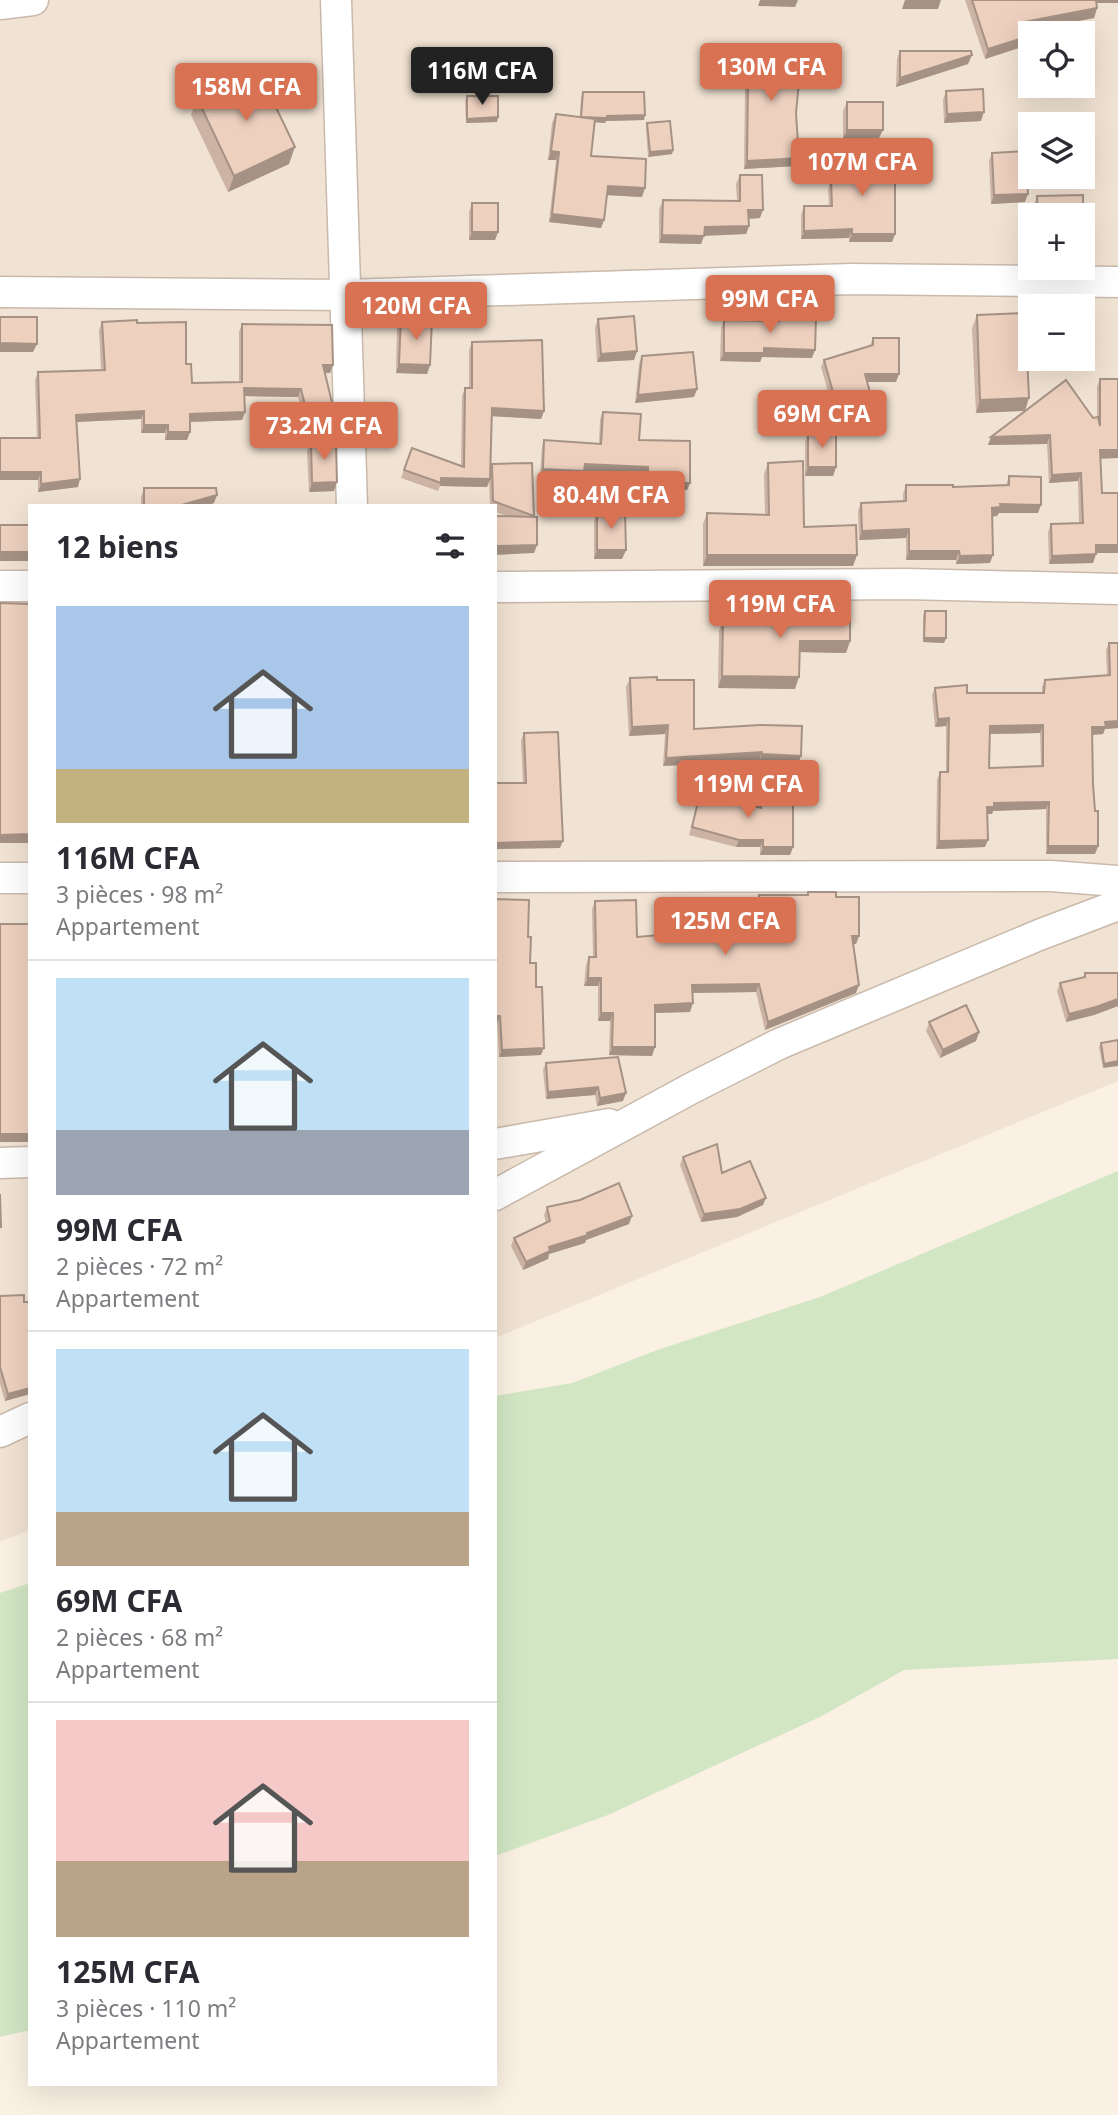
<!DOCTYPE html>
<html lang="fr">
<meta charset="utf-8">
<style>
:root{--surface:#fff;--page:#f2f2f3;--text:#2b2b33;--muted:#7c7c81;--line:#e1e1e2;--accent:#d97153}
body{margin:0;font-family:"Noto Sans",sans-serif;background:var(--page);color:var(--text);height:100vh;display:flex;flex-direction:column;font-size:26px;white-space:nowrap}
*{box-sizing:border-box;margin:0}
p{font-size:23px;color:var(--muted)}
.icon{flex:none;width:38px;height:38px;fill:none;stroke:currentColor;stroke-width:2;stroke-linecap:round;stroke-linejoin:round}
.map{position:relative;flex:1;overflow:hidden}
.sheet{position:absolute;left:28px;top:504px;width:469px;height:1582px;display:flex;flex-direction:column;background:var(--surface);border-radius:0px;box-shadow:0 7px 28px #0002}
.sheet>*{flex:none}
.buttons{position:absolute;left:1018px;top:21px;display:grid;gap:14px}
.buttons a{display:grid;place-items:center;width:77px;height:77px;border-radius:0px;background:var(--surface);box-shadow:0 7px 28px #0002;font-size:35px}
.price{position:absolute;translate:-50% -60px;padding:0 16px;border-radius:7px;background:var(--accent);color:#fff;font-size:23px;line-height:46px;filter:drop-shadow(0 2px 4px #0008)}
.price::after{content:'';position:absolute;left:50%;top:42px;width:21px;height:16px;margin-left:-10px;background:inherit;clip-path:polygon(0 0,100% 0,50% 100%)}
.price.on{background:#222;color:#fff}
ul{padding:0;list-style:none}
li{display:grid;align-content:center;gap:14px;height:371px;padding:0 28px}
li+li{border-top:2px solid var(--line)}
li span{display:grid;place-items:center;height:217px;border-radius:0px;color:#555}
li>.icon{margin-inline-start:auto}
span .icon{width:126px;height:126px;fill:#fffc;stroke-width:1}
li b{font-size:30px}
h2{display:flex;justify-content:space-between;align-items:center;height:84px;padding:0 28px;font-size:30px}
.map>svg:first-child{display:block}
.residential{fill:#f1e3d3;fill-rule:evenodd}
.green{fill:#d2e6c4}
.lines{fill:none;stroke-linecap:round;stroke-linejoin:round}
.minor-casing{stroke:#c9b9ab;stroke-width:33}
.minor{stroke:#fff;stroke-width:30}
.wall{fill:#ccb3a3;fill-rule:evenodd}
.shaded-wall{fill:#a69285}
.building{fill:#edd0be;stroke:#a69285;stroke-width:2;fill-rule:evenodd}
</style>
<div class="map">
<svg width="1118" height="2115" viewBox="0 0 1118 2115">
<rect width="100%" height="100%" fill="#faf1e4"/>
<path class="residential" d="M0 0H1118V1081L495 1338V506H30V1530L0 1542ZM1031 33H1083V86H1031ZM1031 124H1083V177H1031ZM1031 215H1083V268H1031ZM1031 306H1083V359H1031Z"/>
<g class="green">
<path d="M1118 1171V1659L904 1670 822 1716 608 1815 495 1856V1396L572 1383 660 1349 820 1297Z"/>
<path d="M30 1583V2030L0 2037V1593Z"/>
</g>
<g class="lines">
<g class="minor-casing">
<g id="minor">
<path d="M336 0 352 506"/>
<path d="M0 4 33 0"/>
<path d="M0 292 346 295 852 279 1118 282"/>
<path d="M0 586H30"/>
<path d="M495 587 906 584 1118 589"/>
<path d="M495 877 1051 876 1118 881"/>
<path d="M0 878H30"/>
<path d="M495 1144 609 1124"/>
<path d="M0 1163 30 1162"/>
<path d="M495 1195 692 1088 779 1044 1039 935 1118 905"/>
<path d="M0 1432 30 1418"/>
</g>
</g>
<use href="#minor" class="minor"/>
</g>
<g class="wall">
<path d="M965 0H1118V3H1096L1097 8 1094 18 1027 31 1025 46 985 59Z"/>
<path d="M900 51 968 64 896 87 897 59Z"/>
<path d="M733 52 802 82 798 90 796 113 799 158 796 166 744 169 745 87H728L730 59Z"/>
<path d="M946 91 981 121 944 123 943 100Z"/>
<path d="M583 92 644 120 606 121 605 123 595 122 591 156 642 197 607 195 604 220 601 228 549 222 556 160H548L552 123 556 114 580 117 581 97Z"/>
<path d="M467 96 498 117 497 122 466 123 465 101Z"/>
<path d="M197 98 289 164 228 192 191 115Z"/>
<path d="M847 102 879 138 843 139V111Z"/>
<path d="M647 123 673 150 672 154 648 157 646 128Z"/>
<path d="M869 141 895 180V234L892 242H849V238L801 239V215L804 206H829L828 189 831 180 865 179 866 150Z"/>
<path d="M992 153 1025 202 991 204 989 161Z"/>
<path d="M740 175 760 218 749 219V226L746 234 704 235 701 244 659 243V209L663 200 737 201 736 184Z"/>
<path d="M1037 196 1083 215H1034V205Z"/>
<path d="M472 203 498 232 495 240H469V212Z"/>
<path d="M1025 313 976 413 972 328 977 315Z"/>
<path d="M779 316 812 358 762 357 760 362 720 361 721 328 724 320 777 321Z"/>
<path d="M401 318 430 365 427 374 396 373 397 327Z"/>
<path d="M598 319 637 351 634 360 597 362 595 328Z"/>
<path d="M102 322 137 323 186 364 192 383 239 382V332L242 324 333 365 330 373H325L333 407 331 414 304 421 298 397 244 396 245 412 242 420 190 422V432L187 440H165V433H141V419L77 422 78 487 38 492V480H0L37 438 35 380 38 372 101 370 99 330Z"/>
<path d="M873 338 896 382H867L875 411 872 419 838 427 821 367 824 360 870 346Z"/>
<path d="M472 342 544 411 541 419 492 416 491 467 492 464 534 516 537 545 534 553 507 516 495 512V506H490L489 482 487 487 440 486 438 491 401 478 412 448 461 466 462 396 465 388H469V350Z"/>
<path d="M642 356 697 389 694 397 635 403 639 364Z"/>
<path d="M1100 379 1118 458H1100L1102 493 1118 553H1096L1093 563 1049 564 1048 532 1051 524 1079 523 1078 481 1049 483 1047 444 988 445 991 437 1097 417V387Z"/>
<path d="M603 412 639 440 690 483 687 490 646 489V475L584 471 582 479 540 476 542 447 544 440 599 444 600 419Z"/>
<path d="M808 434 836 467 833 476H805V442Z"/>
<path d="M311 443 334 491 309 492 307 451Z"/>
<path d="M768 463 804 527 857 555 853 566H703V524L707 513 765 515 764 474Z"/>
<path d="M1009 476 1038 513H999L997 516H992L990 563 956 564V560H906V538L859 540 858 511 861 503 903 501V494L906 485 953 487 1006 485Z"/>
<path d="M144 488 214 503 206 506H141V497Z"/>
<path d="M597 512 626 550 622 559H594V521Z"/>
<path d="M800 605 850 641 846 653 800 652 795 689 718 688 719 631 723 619 765 620 767 613H797Z"/>
<path d="M925 611 946 638 944 643 923 642V616Z"/>
<path d="M1109 643H1118V728L1105 729 1103 734 1092 735 1093 784 1098 846 1095 854H1046V809L993 811 992 814H987L985 847 936 849 937 780 940 772H946V726L935 727 932 695 935 688 967 693H1042V687L1045 680 1107 676 1106 650ZM1040 733 1041 766 989 768 990 734Z"/>
<path d="M630 678 657 680 694 729 798 764 759 763V761L663 766 665 734 629 736 626 687Z"/>
<path d="M524 733 560 848 495 849V783H523L521 740Z"/>
<path d="M700 793 758 807 760 797 793 847 790 855H760V847H736L689 835Z"/>
<path d="M808 892 836 897 859 936 856 944H853L856 993 765 1030 756 992 692 993 690 1012 655 1013 652 1056 609 1055 610 1021H598V986H584L586 965 589 957H593L592 909 595 901 637 937 691 932 692 910 695 902 756 904 759 895H807Z"/>
<path d="M528 937 530 963 536 987 541 1055 499 1057 497 1023H495Z"/>
<path d="M1085 973H1118V1006L1094 1015 1066 1022 1057 991 1060 983 1084 977Z"/>
<path d="M929 1023 979 1032 976 1041 940 1058 926 1031Z"/>
<path d="M1118 1040 1103 1068 1099 1047 1101 1043Z"/>
<path d="M546 1063 623 1101 597 1106 595 1095 546 1099 543 1070Z"/>
<path d="M683 1157 722 1173 763 1205 737 1217 701 1222 680 1165Z"/>
<path d="M547 1207 629 1224 586 1240 585 1243 549 1254 548 1259 523 1270 511 1246 514 1238 546 1223 544 1215Z"/>
<path d="M0 1296 30 1394 5 1401 0 1384Z"/>
</g>
<g class="shaded-wall">
<path d="M760 0H798L795 7 758 6Z"/>
<path d="M905 0H941L938 9H902Z"/>
<path d="M1092 0H1118V3H1090Z"/>
<path d="M1097 8 1094 18 1020 32 1024 22Z"/>
<path d="M1029 36 1025 46 985 59 988 49Z"/>
<path d="M972 55 968 64 896 87 900 78Z"/>
<path d="M731 79 748 80 745 87H728Z"/>
<path d="M984 112 981 121 944 123 947 114Z"/>
<path d="M645 115 644 120 606 121 605 123 580 121 581 117Z"/>
<path d="M498 117 497 122 466 123 467 119Z"/>
<path d="M847 130H883L879 138 843 139Z"/>
<path d="M295 147 289 164 228 192 234 176Z"/>
<path d="M673 150 672 154 648 157 650 152Z"/>
<path d="M551 151 559 152 556 160H548Z"/>
<path d="M799 158 796 166 744 169 747 161Z"/>
<path d="M608 186 645 188 642 197 605 195Z"/>
<path d="M1028 194 1025 202 991 204 994 195Z"/>
<path d="M748 210H763L760 218 745 219Z"/>
<path d="M552 214 604 220 601 228 549 222Z"/>
<path d="M749 226 746 234 703 236H704L701 244 659 243 662 235 705 227Z"/>
<path d="M852 229 849 238 801 239 804 231Z"/>
<path d="M472 232H498L495 240H469Z"/>
<path d="M852 234H895L892 242H849Z"/>
<path d="M0 343 37 344 33 352H0Z"/>
<path d="M764 348 815 350 812 358 762 357 760 362 720 361 724 353Z"/>
<path d="M637 351 634 360 597 362 601 354Z"/>
<path d="M399 364 430 365 427 374 396 373Z"/>
<path d="M323 365H333L330 373H320Z"/>
<path d="M865 374H899L896 382H862Z"/>
<path d="M244 388 301 389 298 397 241 396Z"/>
<path d="M697 389 694 397 635 403 638 395Z"/>
<path d="M1029 398 1025 411 976 413 980 400Z"/>
<path d="M333 407 331 414 304 421 307 413Z"/>
<path d="M492 408 544 411 541 419 489 416Z"/>
<path d="M144 411 141 419 74 422 76 415Z"/>
<path d="M875 411 872 419 838 427 841 420Z"/>
<path d="M245 412 242 420 187 422 190 414Z"/>
<path d="M144 425H168L165 433H141Z"/>
<path d="M168 432H190L187 440H165Z"/>
<path d="M1050 435 1047 444 988 445 991 437Z"/>
<path d="M1100 450H1118V458L1097 459Z"/>
<path d="M585 464 648 467 646 475 584 471 582 479 540 476 543 469Z"/>
<path d="M808 467H836L833 476H805Z"/>
<path d="M0 472H41L38 480H0Z"/>
<path d="M1081 473 1078 481 1049 483 1052 475Z"/>
<path d="M441 478 490 479 487 487 440 486Z"/>
<path d="M80 479 78 487 38 492 41 484Z"/>
<path d="M337 482 334 491 309 492 312 483Z"/>
<path d="M648 482 690 483 687 490 646 489Z"/>
<path d="M217 495 214 503 206 506H178Z"/>
<path d="M1000 504 1041 505 1038 513H999L997 516 989 517 992 508Z"/>
<path d="M909 529 906 538 859 540 862 531Z"/>
<path d="M537 545 534 553 495 555V546Z"/>
<path d="M1096 545H1118V553H1093Z"/>
<path d="M597 550H626L622 559H594Z"/>
<path d="M909 551H959L956 560H906Z"/>
<rect x="0" y="552" width="30" height="9"/>
<path d="M1096 554 1093 563 1049 564 1052 556Z"/>
<path d="M707 555H857L853 566H703Z"/>
<path d="M993 555 990 563 956 564 960 556Z"/>
<path d="M924 638H946L944 643 923 642Z"/>
<path d="M800 641H850L846 653 796 652Z"/>
<path d="M722 676 799 677 795 689 718 688Z"/>
<path d="M949 718 946 726 935 727 938 719Z"/>
<path d="M1118 721V728L1105 729 1103 734 1089 735 1092 727 1105 722Z"/>
<path d="M668 725 665 734 629 736 632 727Z"/>
<path d="M1043 725 1040 733 987 734 990 726Z"/>
<path d="M762 752 759 761 663 766 666 758Z"/>
<path d="M762 754 801 756 798 764 759 763Z"/>
<path d="M1049 802 1046 809 993 811 992 814H984L987 807 994 803Z"/>
<path d="M30 834V843H0V835Z"/>
<path d="M739 840H763L760 847H736Z"/>
<path d="M988 840 985 847 936 849 939 841Z"/>
<path d="M563 841 560 848 495 849V843Z"/>
<path d="M1048 846H1098L1095 854H1046Z"/>
<path d="M763 847H793L790 855H760Z"/>
<path d="M852 936H859L856 944H849Z"/>
<path d="M588 978H601L598 986H584Z"/>
<path d="M759 984 756 992 689 993 692 985Z"/>
<path d="M859 985 856 993 765 1030 768 1022Z"/>
<path d="M1118 999V1006L1094 1015 1066 1022 1069 1014Z"/>
<path d="M693 1003 690 1012 652 1013 655 1005Z"/>
<path d="M601 1013H613L610 1021H598Z"/>
<path d="M495 1016H500L497 1023H495Z"/>
<path d="M979 1032 976 1041 940 1058 943 1050Z"/>
<path d="M612 1047H655L652 1056 609 1055Z"/>
<path d="M544 1048 541 1055 499 1057 502 1050Z"/>
<path d="M1118 1061V1066L1103 1068 1104 1064Z"/>
<path d="M598 1087 595 1095 546 1099 548 1092Z"/>
<path d="M626 1093 623 1101 597 1106 600 1098Z"/>
<rect x="0" y="1134" width="30" height="8"/>
<path d="M766 1198 763 1205 737 1217 701 1222 704 1214Z"/>
<path d="M632 1216 629 1224 586 1240 585 1243 549 1254 548 1259 523 1270 526 1262 549 1247Z"/>
<path d="M30 1388V1394L5 1401 8 1394Z"/>
</g>
<g class="building">
<path d="M972 0H1096L1097 8 1024 22 1029 36 988 49Z"/>
<path d="M900 51H971L972 55 900 78Z"/>
<path d="M733 52 803 55 802 82H799L796 113 799 158 747 161 748 80 731 79Z"/>
<path d="M258 70 295 147 234 176 197 98Z"/>
<path d="M983 89 984 112 947 114 946 91Z"/>
<path d="M583 92H644L645 115 607 116V118L581 117Z"/>
<path d="M467 96H498V117L467 119Z"/>
<rect x="847" y="102" width="36" height="28"/>
<path d="M556 114 595 119 591 156 646 159 645 188 608 186 604 220 552 214 559 152 551 151Z"/>
<path d="M670 121 673 150 650 152 647 123Z"/>
<path d="M869 141 899 142 898 173H895V234H852V229L804 231V206H832L831 180 868 179Z"/>
<path d="M1026 151 1028 194 994 195 992 153Z"/>
<path d="M740 175H762L763 210H748L749 226 705 227 704 236 662 235 663 200 740 201Z"/>
<path d="M1083 195V233V215H1038L1037 196Z"/>
<rect x="472" y="203" width="26" height="29"/>
<path d="M1025 313 1029 398 980 400 977 315Z"/>
<path d="M634 316 637 351 601 354 598 319Z"/>
<path d="M779 316 816 317 815 350 764 348V353H724V320L779 321Z"/>
<path d="M0 317H37V344L0 343Z"/>
<path d="M401 318 432 319 430 365 399 364Z"/>
<path d="M137 320V323L186 322V364H191L192 383 242 382V324L332 325 333 365H323L333 407 307 413 301 389 244 388 245 412 190 414V432H168V425H144V411L76 415 80 479 41 484V472H0V438H40L38 372 105 370 102 322Z"/>
<path d="M873 338H899V374H865L875 411 841 420 824 360 873 345Z"/>
<path d="M542 340 544 411 492 408 490 479 441 478V483L404 470 412 448 464 467 465 388H472V342Z"/>
<path d="M693 352 697 389 638 395 642 356Z"/>
<path d="M1100 379H1118V450H1100L1102 493H1118V545H1096V554L1052 556 1051 524 1083 523 1081 473 1052 475 1050 435 991 437 1066 380 1093 418 1098 417 1100 426Z"/>
<path d="M603 412 641 414 639 440 690 441V483L648 482V467L585 464 584 471 543 469 544 440 601 444Z"/>
<rect x="808" y="434" width="28" height="33"/>
<path d="M336 442 337 482 312 483 311 443Z"/>
<path d="M803 461 804 527 856 525 857 555H707V513L769 515 768 463Z"/>
<path d="M532 463 534 516 493 501 492 464Z"/>
<path d="M1009 476 1041 477V505L1000 504 1001 507 992 508 993 555 960 556 959 551H909V529L862 531 861 503 906 501V485H953V487L1009 485Z"/>
<path d="M144 488H216L217 495 178 506H144Z"/>
<path d="M597 512H625L626 550H597Z"/>
<path d="M495 516 537 517V545L495 546Z"/>
<rect x="0" y="525" width="30" height="27"/>
<path d="M0 603 30 604V834L0 835Z"/>
<path d="M800 605 850 606V641H800L799 677 722 676 723 619 767 620V613H800Z"/>
<path d="M925 611H946V638H924Z"/>
<path d="M1109 643H1118V721L1105 722 1106 727H1092L1093 784 1095 811H1098V846H1048L1049 802 994 803V807H987L988 840 939 841 940 772H948L949 718 938 719 935 688 967 685V693H1044L1045 680 1110 675ZM1043 725V766L989 768 990 726Z"/>
<path d="M657 677V680H694V729L760 725 802 726 801 756 762 754V752L666 758 668 725 632 727 630 678Z"/>
<path d="M558 732 563 841 495 843V783H526L524 733Z"/>
<path d="M700 793 761 808 760 797 793 796V847H763V840H739L692 827Z"/>
<path d="M808 892H836V897H859V936H852L859 985 768 1022 759 984 692 985 693 1003 655 1005V1047H612L613 1013H601V978H588L589 957H596L595 901 636 900 637 937 694 932 695 902 759 904V895H808Z"/>
<path d="M495 899 529 900 528 937H531L530 963H536V987H542L544 1048 502 1050 500 1016H495Z"/>
<rect x="0" y="924" width="30" height="210"/>
<path d="M1085 973H1118V999L1096 1007 1069 1014 1060 983 1085 977Z"/>
<path d="M966 1005 979 1032 943 1050 929 1022Z"/>
<path d="M1118 1040V1061L1104 1064 1101 1043Z"/>
<path d="M618 1057 626 1093 600 1098 598 1087 548 1092 546 1063Z"/>
<path d="M717 1144 722 1173 750 1161 766 1198 740 1209 704 1214 683 1157Z"/>
<path d="M619 1183 632 1216 587 1233 588 1235 549 1247 550 1251 526 1262 514 1238 550 1221 547 1207 580 1200Z"/>
<path d="M0 1194 1 1227H0Z"/>
<path d="M24 1295V1302H30V1388L8 1394 0 1367V1296Z"/>
</g>
</svg>
<div class="buttons">
<a><svg class="icon" aria-label="locate" viewBox="0 0 24 24"><circle cx="12" cy="12" r="6"/><path d="M12 2v4M12 18v4M2 12h4M18 12h4"/></svg></a>
<a><svg class="icon" aria-label="layers" viewBox="0 0 24 24"><path d="M12 4l9 5-9 5-9-5zM3 14l9 5 9-5"/></svg></a>
<a>+</a>
<a>−</a>
</div>
<b class="price" style="left:771px;top:103px">130M CFA</b>
<b class="price on" style="left:482px;top:107px">116M CFA</b>
<b class="price" style="left:246px;top:123px">158M CFA</b>
<b class="price" style="left:862px;top:198px">107M CFA</b>
<b class="price" style="left:770px;top:335px">99M CFA</b>
<b class="price" style="left:416px;top:342px">120M CFA</b>
<b class="price" style="left:822px;top:450px">69M CFA</b>
<b class="price" style="left:324px;top:462px">73.2M CFA</b>
<b class="price" style="left:611px;top:531px">80.4M CFA</b>
<b class="price" style="left:780px;top:640px">119M CFA</b>
<b class="price" style="left:748px;top:820px">119M CFA</b>
<b class="price" style="left:725px;top:957px">125M CFA</b>
<section class="sheet">
<h2>12 biens<svg class="icon" aria-label="filters" viewBox="0 0 24 24"><path d="M4 7h16M4 17h16"/><circle cx="9" cy="7" r="2"/><circle cx="15" cy="17" r="2"/></svg></h2>
<ul>
<li><span style="background:linear-gradient(#a9c7e8 75%,#c2b280 0)"><svg class="icon" aria-label="home" viewBox="0 0 24 24"><path d="M3 11l9-7 9 7M6 9v11h12V9"/></svg></span><div><b>116M CFA</b><p>3 pièces · 98 m²</p><p>Appartement</p></div></li>
<li><span style="background:linear-gradient(#bfe0f5 70%,#9aa5b1 0)"><svg class="icon" aria-label="home" viewBox="0 0 24 24"><path d="M3 11l9-7 9 7M6 9v11h12V9"/></svg></span><div><b>99M CFA</b><p>2 pièces · 72 m²</p><p>Appartement</p></div></li>
<li><span style="background:linear-gradient(#bfe0f5 75%,#b9a48a 0)"><svg class="icon" aria-label="home" viewBox="0 0 24 24"><path d="M3 11l9-7 9 7M6 9v11h12V9"/></svg></span><div><b>69M CFA</b><p>2 pièces · 68 m²</p><p>Appartement</p></div></li>
<li><span style="background:linear-gradient(#f6c9c9 65%,#b9a48a 0)"><svg class="icon" aria-label="home" viewBox="0 0 24 24"><path d="M3 11l9-7 9 7M6 9v11h12V9"/></svg></span><div><b>125M CFA</b><p>3 pièces · 110 m²</p><p>Appartement</p></div></li>
</ul>
</section>
</div>
